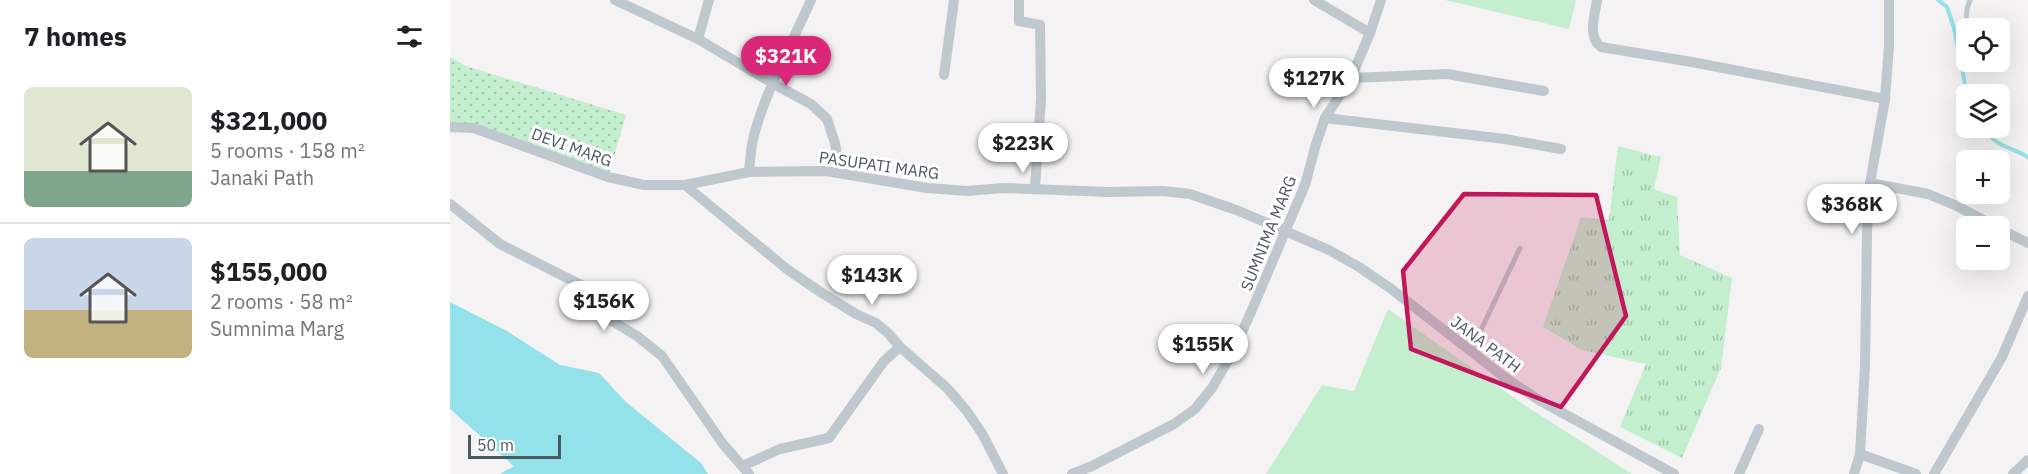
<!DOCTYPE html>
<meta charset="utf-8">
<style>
:root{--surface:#fff;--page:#f2f2f2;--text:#202124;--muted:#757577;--line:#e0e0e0;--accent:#db2777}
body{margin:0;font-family:"IBM Plex Sans",sans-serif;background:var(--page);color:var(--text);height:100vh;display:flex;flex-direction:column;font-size:22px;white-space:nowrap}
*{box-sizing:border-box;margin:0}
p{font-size:20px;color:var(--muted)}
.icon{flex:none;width:33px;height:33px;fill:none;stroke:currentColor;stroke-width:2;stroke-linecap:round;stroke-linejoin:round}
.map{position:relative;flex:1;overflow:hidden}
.side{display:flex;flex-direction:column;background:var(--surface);width:450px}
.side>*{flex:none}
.buttons{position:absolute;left:1506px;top:18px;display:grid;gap:12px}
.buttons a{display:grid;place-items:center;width:54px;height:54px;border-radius:9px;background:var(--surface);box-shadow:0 6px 24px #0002;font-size:30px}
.scale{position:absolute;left:18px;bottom:15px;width:93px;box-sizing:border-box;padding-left:6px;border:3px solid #4a585f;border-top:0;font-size:16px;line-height:21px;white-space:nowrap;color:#4a585f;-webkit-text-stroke:4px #fff;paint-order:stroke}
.price{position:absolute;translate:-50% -51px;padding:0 14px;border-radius:21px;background:#fff;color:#222;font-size:20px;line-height:39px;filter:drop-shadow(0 2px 3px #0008)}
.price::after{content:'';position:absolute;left:50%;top:36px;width:18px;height:14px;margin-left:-9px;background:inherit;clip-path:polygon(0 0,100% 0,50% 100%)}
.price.on{background:var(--accent);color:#fff}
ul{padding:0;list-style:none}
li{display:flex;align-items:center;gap:18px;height:150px;padding:0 24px}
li+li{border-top:2px solid var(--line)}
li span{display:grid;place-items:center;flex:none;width:168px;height:120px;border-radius:9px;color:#555}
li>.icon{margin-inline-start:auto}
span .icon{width:72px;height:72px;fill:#fffc;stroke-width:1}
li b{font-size:26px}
h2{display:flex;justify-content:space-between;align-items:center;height:72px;padding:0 24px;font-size:26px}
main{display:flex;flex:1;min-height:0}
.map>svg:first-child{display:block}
.grass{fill:url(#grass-dots)}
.park{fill:url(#park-tufts)}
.garden{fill:#c4efcf}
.water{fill:#93e2e9}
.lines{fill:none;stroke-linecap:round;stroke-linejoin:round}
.stream{stroke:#93e2e9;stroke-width:4}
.service{stroke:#bec8ce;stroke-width:5}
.minor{stroke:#bec8ce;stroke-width:10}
.marked{fill:#c2185b;fill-opacity:0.2;stroke:#c2185b;stroke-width:4.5;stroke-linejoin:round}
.labels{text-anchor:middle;stroke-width:6;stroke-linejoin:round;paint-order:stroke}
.street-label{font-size:16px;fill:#4a585f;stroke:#fff}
</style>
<main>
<section class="side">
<h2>7 homes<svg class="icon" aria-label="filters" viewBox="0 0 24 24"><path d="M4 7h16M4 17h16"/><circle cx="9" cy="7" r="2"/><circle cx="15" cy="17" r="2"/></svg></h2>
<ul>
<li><span style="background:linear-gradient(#dfe7d0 70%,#7fa58c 0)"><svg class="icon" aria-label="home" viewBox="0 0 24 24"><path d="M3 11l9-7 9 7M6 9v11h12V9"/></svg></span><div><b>$321,000</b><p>5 rooms · 158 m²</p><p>Janaki Path</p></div></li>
<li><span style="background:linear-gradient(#c9d6e8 60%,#c2b280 0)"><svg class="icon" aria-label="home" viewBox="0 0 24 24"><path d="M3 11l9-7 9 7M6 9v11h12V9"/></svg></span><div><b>$155,000</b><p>2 rooms · 58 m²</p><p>Sumnima Marg</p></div></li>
</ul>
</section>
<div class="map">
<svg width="1578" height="474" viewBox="0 0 1578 474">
<defs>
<pattern id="grass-dots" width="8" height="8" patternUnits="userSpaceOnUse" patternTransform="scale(1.5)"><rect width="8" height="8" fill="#c4efcf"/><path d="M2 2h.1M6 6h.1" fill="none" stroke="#a1c4ab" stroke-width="1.8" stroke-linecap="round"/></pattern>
<pattern id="park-tufts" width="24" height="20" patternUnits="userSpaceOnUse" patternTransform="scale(1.5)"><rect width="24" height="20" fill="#c4efcf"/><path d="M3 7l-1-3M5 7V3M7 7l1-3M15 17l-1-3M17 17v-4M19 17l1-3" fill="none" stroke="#a1c4ab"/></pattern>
</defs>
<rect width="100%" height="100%" fill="#f4f2f2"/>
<path class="grass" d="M0 57 16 66 176 115 158 177 70 144 0 127Z"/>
<path class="park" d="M1168 146 1211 157 1204 189 1227 197 1230 255 1282 278 1271 368 1232 458 1170 427 1196 364 1132 350 1093 327 1131 217 1159 220Z"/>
<g class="garden">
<path d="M995 0H1126L1119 29Z"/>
<path d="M938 309 1073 404 1182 474H816L872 385 904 391Z"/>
</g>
<path class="water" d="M0 302 57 331 110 365 149 373 176 402 251 463 258 474H50L64 466 0 409Z"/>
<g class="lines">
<g class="stream">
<path d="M1488 0 1497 7 1504 28 1517 94"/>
<path d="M1534 128C1546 148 1560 146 1578 157"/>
</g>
<g class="service">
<path d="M1515 31 1517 9 1520 0"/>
<path d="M1021 351 1070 248"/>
</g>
<g class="minor">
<path d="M165 0 248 39 322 83 361 104 377 119 385 143 390 172"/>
<path d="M569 0V21L590 25 591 99 585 188"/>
<path d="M864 0 920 33"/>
<path d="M1147 0C1145 15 1137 37 1151 47L1242 62 1435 99"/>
<path d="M248 39 259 0"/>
<path d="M494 75 504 0"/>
<path d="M901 78 997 74 1094 91"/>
<path d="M875 118 1055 139 1111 149"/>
<path d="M0 127 24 128 158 177 194 185H235L299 172 376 171 477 188 517 191 553 188 659 192 713 191 740 194 789 211 879 250 909 267 940 288 1054 377 1089 400 1224 474"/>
<path d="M299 172C300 160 301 147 304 135 317 88 341 45 361 0"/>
<path d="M1420 183 1478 194 1507 206 1544 226"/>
<path d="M235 185 338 270 372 293 406 314 426 323 439 334 450 347 497 388 516 410 533 435 553 474"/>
<path d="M0 204 50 244 131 285 162 321 187 336 212 356 273 444 299 474"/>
<path d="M1550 229 1578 243"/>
<path d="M1410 454 1466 474"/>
<path d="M292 466 330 449 379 438 434 361 450 347"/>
<path d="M622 474 642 466 724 424 745 409 762 388 783 352 801 312 855 185 866 144 875 118 901 78 920 33 931 0"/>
<path d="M1289 474 1309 429"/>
<path d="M1404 474 1410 454 1415 366 1417 232 1420 183 1435 99 1439 46V0"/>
<path d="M1484 474 1552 357 1578 296"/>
<path d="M1563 474 1578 460"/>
</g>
</g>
<path class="marked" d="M1014 194 1146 195 1176 316 1111 407 961 349 953 271Z"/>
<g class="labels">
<g class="street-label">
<text transform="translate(122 147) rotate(20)" y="6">DEVI MARG</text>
<text transform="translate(429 165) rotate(8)" y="6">PASUPATI MARG</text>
<text transform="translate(818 233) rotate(-68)" y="6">SUMNIMA MARG</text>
<text transform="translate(1036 344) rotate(37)" y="6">JANA PATH</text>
</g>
</g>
</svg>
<div class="buttons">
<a><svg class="icon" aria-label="locate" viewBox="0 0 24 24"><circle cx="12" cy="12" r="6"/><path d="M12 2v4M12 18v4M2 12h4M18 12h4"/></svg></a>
<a><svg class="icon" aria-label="layers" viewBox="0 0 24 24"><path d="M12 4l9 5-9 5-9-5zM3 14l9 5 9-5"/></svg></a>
<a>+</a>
<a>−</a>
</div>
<div class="scale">50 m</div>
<b class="price on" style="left:336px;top:87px">$321K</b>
<b class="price" style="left:864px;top:109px">$127K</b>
<b class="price" style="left:573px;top:174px">$223K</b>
<b class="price" style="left:1402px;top:235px">$368K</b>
<b class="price" style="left:422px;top:306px">$143K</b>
<b class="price" style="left:154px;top:332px">$156K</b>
<b class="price" style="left:753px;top:375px">$155K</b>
</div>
</main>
